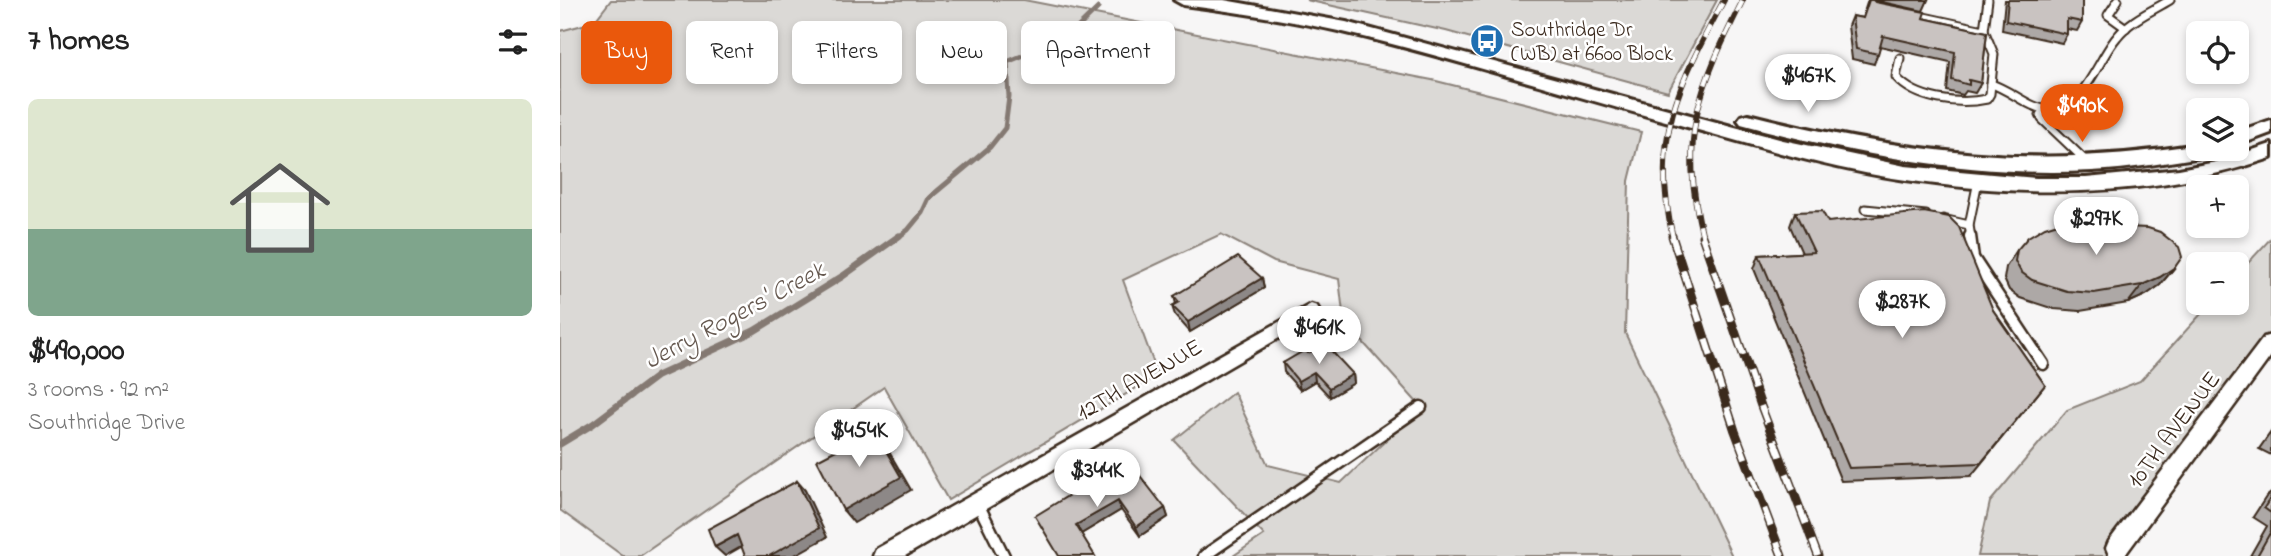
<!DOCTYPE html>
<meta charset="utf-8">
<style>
:root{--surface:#fff;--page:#f6f6f6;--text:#222;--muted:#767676;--line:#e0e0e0;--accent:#ea580c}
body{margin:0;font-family:"Indie Flower",sans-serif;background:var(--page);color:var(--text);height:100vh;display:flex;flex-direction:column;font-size:26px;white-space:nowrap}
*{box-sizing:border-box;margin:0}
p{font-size:23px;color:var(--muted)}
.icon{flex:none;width:38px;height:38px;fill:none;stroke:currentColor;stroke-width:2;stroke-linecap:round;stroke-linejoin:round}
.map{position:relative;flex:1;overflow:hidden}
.details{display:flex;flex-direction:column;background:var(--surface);width:560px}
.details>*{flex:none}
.hud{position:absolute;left:21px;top:21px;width:665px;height:63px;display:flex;gap:14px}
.controls{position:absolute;left:1626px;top:21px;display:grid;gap:14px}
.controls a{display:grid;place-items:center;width:63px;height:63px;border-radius:10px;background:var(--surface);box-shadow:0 4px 10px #0003;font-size:35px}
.price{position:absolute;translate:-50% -60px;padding:0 16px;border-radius:24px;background:#fff;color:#222;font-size:23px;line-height:46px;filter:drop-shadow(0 2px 4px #0008)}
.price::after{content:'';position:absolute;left:50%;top:42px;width:21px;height:16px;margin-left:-10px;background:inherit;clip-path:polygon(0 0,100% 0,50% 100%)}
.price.active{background:var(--accent);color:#fff}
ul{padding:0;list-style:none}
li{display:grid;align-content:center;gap:14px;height:371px;padding:0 28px}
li+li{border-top:2px solid var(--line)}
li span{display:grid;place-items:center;height:217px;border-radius:10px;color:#555}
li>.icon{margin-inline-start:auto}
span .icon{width:126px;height:126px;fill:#fffc;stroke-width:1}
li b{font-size:30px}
h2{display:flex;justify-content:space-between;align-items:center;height:84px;padding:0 28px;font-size:30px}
.tag{padding:0 24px;border-radius:10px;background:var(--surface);box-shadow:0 4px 10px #0003;font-size:24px;line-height:63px}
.tag.active{background:var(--accent);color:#fff}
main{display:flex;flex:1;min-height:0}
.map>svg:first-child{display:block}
.green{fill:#dbd9d6;stroke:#8b827a;stroke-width:2}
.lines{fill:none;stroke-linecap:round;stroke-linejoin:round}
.stream-far1{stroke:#847972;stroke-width:5}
.stream{stroke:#847972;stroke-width:7}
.service-far1-casing{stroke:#3b2a1e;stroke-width:11}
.service-casing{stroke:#3b2a1e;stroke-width:15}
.minor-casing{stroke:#3b2a1e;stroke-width:5}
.secondary-casing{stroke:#3b2a1e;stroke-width:6}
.service-far1{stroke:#fff;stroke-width:7}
.service{stroke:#fff;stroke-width:10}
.minor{fill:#fff;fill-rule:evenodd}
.secondary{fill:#fff;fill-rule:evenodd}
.rail-far1-casing{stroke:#3b2a1e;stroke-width:6}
.rail-casing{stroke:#3b2a1e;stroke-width:9}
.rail-far1{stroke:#fff;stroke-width:4.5;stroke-dasharray:13;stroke-linecap:butt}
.rail{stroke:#fff;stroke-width:6;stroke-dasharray:18;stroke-linecap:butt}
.wall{fill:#ada8a6;stroke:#3b2a1e;stroke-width:2}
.shaded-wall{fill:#8d8887;stroke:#3b2a1e;stroke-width:2}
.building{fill:#c9c3c1;stroke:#3b2a1e;stroke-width:2}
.labels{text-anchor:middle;stroke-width:5;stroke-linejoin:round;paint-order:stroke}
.far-poi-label{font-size:21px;fill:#3b2a1e;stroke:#fff;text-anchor:start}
.street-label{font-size:24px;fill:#3b2a1e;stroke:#fff}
.water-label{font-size:26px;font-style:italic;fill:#65584f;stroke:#fff}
</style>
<main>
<section class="details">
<h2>7 homes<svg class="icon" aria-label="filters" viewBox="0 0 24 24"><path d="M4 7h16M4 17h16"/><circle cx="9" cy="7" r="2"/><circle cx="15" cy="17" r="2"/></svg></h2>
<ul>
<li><span style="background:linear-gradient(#dfe7d0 60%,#7fa58c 0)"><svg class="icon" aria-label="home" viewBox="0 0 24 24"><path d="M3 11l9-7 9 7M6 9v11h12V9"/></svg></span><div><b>$490,000</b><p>3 rooms · 92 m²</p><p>Southridge Drive</p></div></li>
</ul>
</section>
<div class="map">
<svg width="1711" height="556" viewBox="0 0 1711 556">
<rect width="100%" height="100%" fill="#f7f6f6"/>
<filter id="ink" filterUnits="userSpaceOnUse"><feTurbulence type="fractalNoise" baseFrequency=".0143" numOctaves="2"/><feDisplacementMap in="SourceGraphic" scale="14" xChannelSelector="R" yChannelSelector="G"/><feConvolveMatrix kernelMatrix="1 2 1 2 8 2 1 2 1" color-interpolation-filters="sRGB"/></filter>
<g filter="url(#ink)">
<g class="green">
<path d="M51 0H464L872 80 1081 132 1069 181 1065 333 1172 556H673L704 535 614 440 674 392 708 465 781 483 861 407 784 321 779 279 714 262 661 234 563 280 598 375 388 500 324 387 80 556H63L0 510V31L34 22Z"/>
<path d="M746 0H1157L1108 92 886 31Z"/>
<path d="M1711 238V335L1571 513 1557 556H1418L1430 502 1507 410 1580 381 1651 303H1676L1677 275Z"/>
</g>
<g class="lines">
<path class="stream-far1" d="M337 238 348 230 362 213 369 198 430 147 445 128 449 97 447 62 508 37 538 8"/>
<path class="stream" d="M0 444 33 424 97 376 194 331 283 276 339 236"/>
<g class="service-far1-casing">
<g id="service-far1">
<path d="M1558 0 1548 15 1566 28"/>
<path d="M1355 15 1424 30"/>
<path d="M1340 58 1336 77C1356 100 1399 105 1427 99L1430 94 1434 54 1424 30 1428 0"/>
<path d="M1431 84C1451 90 1469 109 1490 110 1523 111 1539 57 1557 37 1570 20 1592 11 1610 0"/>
<path d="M1485 109 1480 115 1482 119 1527 162"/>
<path d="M1305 209 1366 215"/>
<path d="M1383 219 1409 225"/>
<path d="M1411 238 1409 225 1418 181"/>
</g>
</g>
<g class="service-casing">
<g id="service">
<path d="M1410 236 1413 258 1483 364"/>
<path d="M417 502 444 556"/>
<path d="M644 556 861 407"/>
</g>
</g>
<g class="minor-casing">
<g id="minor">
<path d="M751 304 757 306 760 311 757 316 345 556H313L316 549Z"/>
<path d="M1711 335V356L1565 555H1549L1546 548 1549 541 1704 337Z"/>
</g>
</g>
<g class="secondary-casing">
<g id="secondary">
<path d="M614 0H664L786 22 1223 140 1345 166 1476 178H1526L1619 169 1656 162 1711 144V158C1593 198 1468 198 1346 180 1262 168 1173 139 1091 117 988 89 886 56 783 32 730 20 677 12 623 5Z"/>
<path d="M1188 114C1343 153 1479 170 1638 144V149H1659L1656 154 1648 156C1610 162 1571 169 1532 171 1412 177 1296 155 1181 124L1178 120 1181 116Z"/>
<path d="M1711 120V133L1676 146V132Z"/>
</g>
</g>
<use href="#service-far1" class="service-far1"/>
<use href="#service" class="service"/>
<use href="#minor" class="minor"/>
<use href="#secondary" class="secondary"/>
<g class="rail-far1-casing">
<g id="rail-far1">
<path d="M1113 238C1090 138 1118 86 1164 0"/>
<path d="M1143 238C1118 136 1138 90 1183 0"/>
</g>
</g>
<g class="rail-casing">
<g id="rail">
<path d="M1112 236 1175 431 1222 556"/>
<path d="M1142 236 1201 406 1258 556"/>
</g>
</g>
<use href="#rail-far1" class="rail-far1"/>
<use href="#rail" class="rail"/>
</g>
<g class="wall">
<path d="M1308 0H1368L1363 11 1313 0 1315 2 1363 18 1427 32 1421 83 1415 93 1406 91 1403 95 1387 91 1390 62 1320 46 1314 64 1292 59 1288 26 1292 16 1302 18Z"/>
<path d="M1445 0H1522V22L1517 31 1507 29V34L1502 43 1442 30Z"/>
<path d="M1235 212 1268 222 1433 310 1485 385 1411 476 1281 481 1194 269 1199 255 1242 253 1230 226Z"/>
<path d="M1519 230 1615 267 1600 285 1586 295 1568 303 1520 311 1494 309 1460 298 1449 290 1444 279 1446 267 1457 250Z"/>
<path d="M702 278 704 288 630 332 615 315 612 306 616 304 614 296Z"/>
<path d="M748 353 793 374 794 383 770 397 755 381 740 390 724 372 723 363Z"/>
<path d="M1711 432V455L1699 449Z"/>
<path d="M540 483 605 508 608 517 580 536 561 510 521 534 499 556Z"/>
<path d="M1711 493V556H1690L1707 526 1693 517 1706 497Z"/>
</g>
<g class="shaded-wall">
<path d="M1615 267 1600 285 1586 295 1568 303 1582 285Z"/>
<path d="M702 278 704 288 630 332 628 322Z"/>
<path d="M754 372 755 381 740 390 738 381Z"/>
<path d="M793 374 794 383 770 397 769 388Z"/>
<path d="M314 430 324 443 351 490 294 523 283 510Z"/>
<path d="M237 481 245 490 267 537 233 556H209Z"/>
<path d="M558 501 561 510 521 534 516 525Z"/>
<path d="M605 508 608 517 580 536 576 527Z"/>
<path d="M177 535 186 544 165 556 155 547Z"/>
</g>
<g class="building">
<path d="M1309 0H1313L1315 2 1365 12 1363 18 1427 32 1421 83 1409 80V85L1392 80 1395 52 1323 36 1318 54 1296 49 1292 16 1303 18Z"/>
<path d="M1448 0H1522V22L1507 19V34L1446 21Z"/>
<path d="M1262 211 1268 222 1364 212 1389 217 1399 227 1433 310 1485 385 1421 463 1289 468 1199 255 1254 252 1235 212Z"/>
<path d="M1507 220 1519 230 1543 226 1588 228 1600 232 1619 247 1622 257 1615 267 1600 277 1582 285 1534 293 1507 291 1472 280 1461 272 1455 261 1457 250 1468 237 1485 227Z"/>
<path d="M678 257 702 278 628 322 612 306 619 302 614 296Z"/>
<path d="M765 344 793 374 769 388 754 372 738 381 723 363 745 350 748 353Z"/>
<path d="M314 430 341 477 283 510 257 460Z"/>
<path d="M571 464 605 508 576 527 558 501 516 525 535 556H499L475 516 537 478 540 483Z"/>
<path d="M237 481 259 528 209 556H185L177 535 155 547 148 529Z"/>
<path d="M1711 497V513L1704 508Z"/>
<path d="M1711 531V556H1697Z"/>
</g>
</g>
<defs>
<g id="bus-disc" transform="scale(1.75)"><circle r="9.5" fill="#1f6fb2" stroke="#fff"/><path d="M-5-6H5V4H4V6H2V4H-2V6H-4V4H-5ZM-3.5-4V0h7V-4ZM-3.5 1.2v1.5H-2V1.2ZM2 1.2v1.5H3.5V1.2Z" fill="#fff"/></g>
</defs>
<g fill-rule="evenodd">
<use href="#bus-disc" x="927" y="41"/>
</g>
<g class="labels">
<g class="far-poi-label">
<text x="951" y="36">Southridge Dr<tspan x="951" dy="24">(WB) at 6600 Block</tspan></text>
</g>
<g class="street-label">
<text transform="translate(579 379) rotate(-30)" y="8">12TH AVENUE</text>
<text transform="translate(1613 429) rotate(-53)" y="8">10TH AVENUE</text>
</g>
<g class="water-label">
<text transform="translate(174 314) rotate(-28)" y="9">Jerry Rogers' Creek</text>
</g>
</g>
</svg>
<div class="controls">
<a><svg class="icon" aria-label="locate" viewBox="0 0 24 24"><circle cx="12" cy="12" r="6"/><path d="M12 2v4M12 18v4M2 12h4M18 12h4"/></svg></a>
<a><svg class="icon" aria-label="layers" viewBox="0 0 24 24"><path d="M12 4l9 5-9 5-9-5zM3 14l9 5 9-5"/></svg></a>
<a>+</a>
<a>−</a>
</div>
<b class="price" style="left:1248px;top:114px">$467K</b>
<b class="price active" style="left:1522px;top:144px">$490K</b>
<b class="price" style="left:1536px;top:257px">$297K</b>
<b class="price" style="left:1342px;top:340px">$287K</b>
<b class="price" style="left:759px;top:366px">$461K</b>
<b class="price" style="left:299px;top:469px">$454K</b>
<b class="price" style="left:537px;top:509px">$344K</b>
<div class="hud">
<a class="tag active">Buy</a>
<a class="tag">Rent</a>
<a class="tag">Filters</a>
<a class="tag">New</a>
<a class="tag">Apartment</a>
</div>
</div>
</main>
